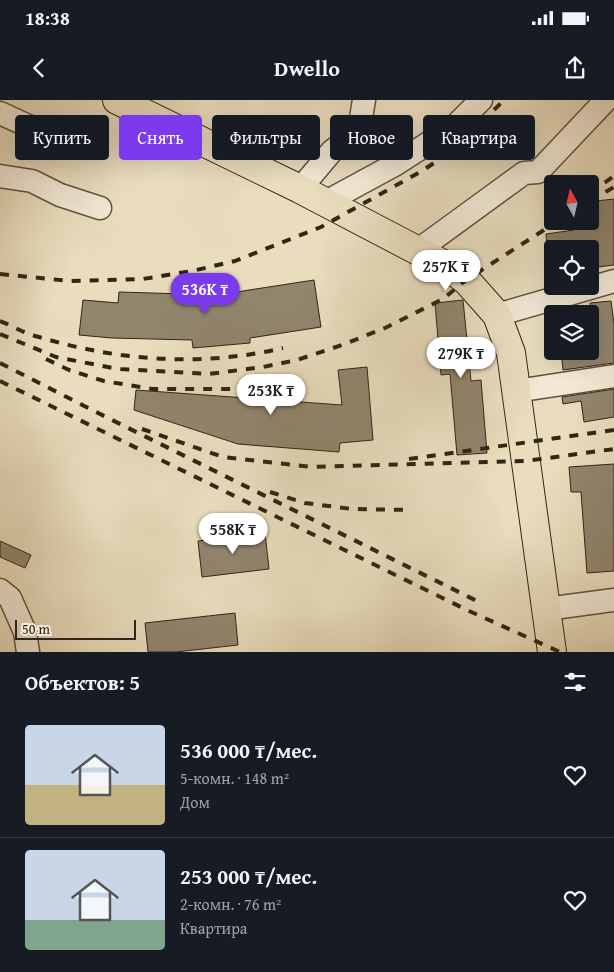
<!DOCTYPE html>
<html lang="ru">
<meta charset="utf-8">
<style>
:root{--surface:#171b24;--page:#242831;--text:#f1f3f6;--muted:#9ea1a6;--line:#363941;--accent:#7c3aed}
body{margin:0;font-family:"Gentium Book Plus",serif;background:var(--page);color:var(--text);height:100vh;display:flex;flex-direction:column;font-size:19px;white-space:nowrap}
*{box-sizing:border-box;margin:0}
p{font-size:16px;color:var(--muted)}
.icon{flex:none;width:28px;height:28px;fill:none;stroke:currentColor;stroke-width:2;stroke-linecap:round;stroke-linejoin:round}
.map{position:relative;height:552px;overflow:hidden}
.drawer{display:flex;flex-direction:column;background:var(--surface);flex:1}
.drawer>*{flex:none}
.top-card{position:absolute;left:15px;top:15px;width:585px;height:45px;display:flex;gap:10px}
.needle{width:32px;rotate:352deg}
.fabs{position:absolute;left:544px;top:75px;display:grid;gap:10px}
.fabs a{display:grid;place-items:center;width:55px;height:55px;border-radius:5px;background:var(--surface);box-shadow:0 5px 20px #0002;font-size:25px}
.scale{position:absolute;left:15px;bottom:12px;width:121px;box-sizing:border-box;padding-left:5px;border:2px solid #322515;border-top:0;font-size:14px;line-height:18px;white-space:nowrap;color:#322515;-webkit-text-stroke:4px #f1e9d5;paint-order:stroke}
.price{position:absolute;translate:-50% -42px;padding:0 11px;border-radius:18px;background:#fff;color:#222;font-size:16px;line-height:32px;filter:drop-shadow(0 1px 2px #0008)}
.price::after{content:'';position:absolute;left:50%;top:30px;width:15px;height:11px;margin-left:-8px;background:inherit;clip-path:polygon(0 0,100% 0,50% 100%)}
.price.current{background:var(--accent);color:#fff}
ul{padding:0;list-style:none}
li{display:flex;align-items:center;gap:15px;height:125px;padding:0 25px}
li+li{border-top:1px solid var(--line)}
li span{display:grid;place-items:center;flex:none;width:140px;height:100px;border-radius:5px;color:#555}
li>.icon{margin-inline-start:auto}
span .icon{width:60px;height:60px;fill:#fffc;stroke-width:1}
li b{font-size:21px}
h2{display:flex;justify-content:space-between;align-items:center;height:60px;padding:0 25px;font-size:21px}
.tag{padding:0 18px;border-radius:5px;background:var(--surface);box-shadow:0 5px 20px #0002;font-size:18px;line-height:45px}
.tag.current{background:var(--accent);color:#fff}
.status{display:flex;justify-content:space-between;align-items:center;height:35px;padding:0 25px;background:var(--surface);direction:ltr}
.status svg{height:14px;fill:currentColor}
header{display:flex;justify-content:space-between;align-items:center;height:65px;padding:0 25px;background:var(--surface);font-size:22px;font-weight:700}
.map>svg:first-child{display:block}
.building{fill:#91856d;stroke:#322515}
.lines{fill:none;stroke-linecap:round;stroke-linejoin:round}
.minor-casing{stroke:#60533f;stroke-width:25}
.major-casing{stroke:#322515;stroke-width:30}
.minor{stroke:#f1e9d5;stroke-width:22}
.major{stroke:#e9ddbe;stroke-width:28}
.rail{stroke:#322515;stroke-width:4;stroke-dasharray:9 9;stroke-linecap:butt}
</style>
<div class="status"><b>18:38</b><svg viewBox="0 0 49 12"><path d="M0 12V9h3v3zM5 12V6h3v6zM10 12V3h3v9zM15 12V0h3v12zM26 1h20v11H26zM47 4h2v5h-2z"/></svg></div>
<header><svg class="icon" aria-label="back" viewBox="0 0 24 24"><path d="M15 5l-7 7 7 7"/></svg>Dwello<svg class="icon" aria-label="share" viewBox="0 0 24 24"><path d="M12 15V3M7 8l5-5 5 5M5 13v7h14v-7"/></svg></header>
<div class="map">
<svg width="614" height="552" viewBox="0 0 614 552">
<rect width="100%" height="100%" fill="#e9ddbe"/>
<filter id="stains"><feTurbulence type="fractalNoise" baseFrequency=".004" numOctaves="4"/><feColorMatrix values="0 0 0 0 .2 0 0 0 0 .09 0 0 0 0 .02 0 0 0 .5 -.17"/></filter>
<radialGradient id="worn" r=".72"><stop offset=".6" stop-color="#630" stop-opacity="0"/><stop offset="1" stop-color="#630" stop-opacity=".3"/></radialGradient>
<g class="building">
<path d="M614 99V165L590 168V149H547L546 134 574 130 573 121H590V112L597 111 596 101Z"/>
<path d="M314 180 321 227 250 238V243L193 248 192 240 112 238 79 235 83 200 118 203 119 192 217 195Z"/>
<path d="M463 200 471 281 481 280 487 353 457 355 450 274 441 275 435 203Z"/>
<path d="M611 201 614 224V263L563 270 561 251H590V203Z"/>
<path d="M367 267 373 340 340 343 339 352 238 344 134 310 136 290 342 305 338 270Z"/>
<path d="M614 289V317L584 322 581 301 563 304 562 297Z"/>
<path d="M614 364V471L587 473 581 392H571L569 367Z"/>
<path d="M265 433 269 469 202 477 198 441Z"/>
<path d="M0 441 31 455 25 468 0 457Z"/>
<path d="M235 513 238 545 176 552H148L145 523Z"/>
</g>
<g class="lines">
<g class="minor-casing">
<g id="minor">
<path d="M0 13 61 41"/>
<path d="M0 76 32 81 60 95 100 108"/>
<path d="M300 89 332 51 352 36 360 24 364 0"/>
<path d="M326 102 396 64 455 26 481 0"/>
<path d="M417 151 524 73 538 72 606 0"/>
<path d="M497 215 614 181"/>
<path d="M516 291 614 276"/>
<path d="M0 490 10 498 25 532 28 552"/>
<path d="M546 509 614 500"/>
</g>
</g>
<g class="major-casing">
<path id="major" d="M117 0 300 89 445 165 466 180 497 215 511 253 552 552"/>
</g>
<use href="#minor" class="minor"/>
<use href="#major" class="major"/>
<g class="rail">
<path d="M590 93 614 76"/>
<path d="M590 101 614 87"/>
<path d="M0 174 70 181 143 179 192 171 235 161 321 127 422 71 456 48 504 0"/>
<path d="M0 221C13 226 25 234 39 237 118 261 203 267 283 248"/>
<path d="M0 234 56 257 118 269 209 274 263 267 297 260 342 245 385 228 443 199 466 180 558 121"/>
<path d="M46 259 69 270 104 281 152 289H286"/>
<path d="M0 263 106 317 481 503"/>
<path d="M0 281 469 511 560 552"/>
<path d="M142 329 223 357 312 367 526 361 614 349"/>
<path d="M409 359 614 330"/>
<path d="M270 392 305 403 352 409 411 410"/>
</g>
</g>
<rect width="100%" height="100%" filter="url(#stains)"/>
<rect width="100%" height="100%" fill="url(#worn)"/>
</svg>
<div class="fabs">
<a><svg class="needle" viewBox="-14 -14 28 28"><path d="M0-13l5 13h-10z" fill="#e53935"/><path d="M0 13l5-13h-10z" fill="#9ea1a6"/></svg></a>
<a><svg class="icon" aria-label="locate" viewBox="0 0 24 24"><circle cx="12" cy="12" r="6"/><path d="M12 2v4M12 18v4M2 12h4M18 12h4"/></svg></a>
<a><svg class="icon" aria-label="layers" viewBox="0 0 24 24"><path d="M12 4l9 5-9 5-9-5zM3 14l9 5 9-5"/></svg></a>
</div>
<div class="scale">50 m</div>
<b class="price" style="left:446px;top:192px">257K ₸</b>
<b class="price current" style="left:205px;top:215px">536K ₸</b>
<b class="price" style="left:461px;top:279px">279K ₸</b>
<b class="price" style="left:271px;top:316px">253K ₸</b>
<b class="price" style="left:233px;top:455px">558K ₸</b>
<div class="top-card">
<a class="tag">Купить</a>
<a class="tag current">Снять</a>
<a class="tag">Фильтры</a>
<a class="tag">Новое</a>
<a class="tag">Квартира</a>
</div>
</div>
<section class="drawer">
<h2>Объектов: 5<svg class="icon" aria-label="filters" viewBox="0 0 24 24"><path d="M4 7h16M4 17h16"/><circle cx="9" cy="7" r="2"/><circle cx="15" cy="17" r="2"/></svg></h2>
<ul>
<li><span style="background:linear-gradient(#c9d6e8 60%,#c2b280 0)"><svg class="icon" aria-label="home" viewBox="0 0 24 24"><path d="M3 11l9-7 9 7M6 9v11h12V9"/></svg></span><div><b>536 000 ₸/мес.</b><p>5-комн. · 148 m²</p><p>Дом</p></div><svg class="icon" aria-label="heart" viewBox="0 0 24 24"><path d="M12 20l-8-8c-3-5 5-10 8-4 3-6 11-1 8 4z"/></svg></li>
<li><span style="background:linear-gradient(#c9d6e8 70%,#7fa58c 0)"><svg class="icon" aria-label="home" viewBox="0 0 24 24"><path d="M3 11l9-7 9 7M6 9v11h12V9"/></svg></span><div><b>253 000 ₸/мес.</b><p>2-комн. · 76 m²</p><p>Квартира</p></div><svg class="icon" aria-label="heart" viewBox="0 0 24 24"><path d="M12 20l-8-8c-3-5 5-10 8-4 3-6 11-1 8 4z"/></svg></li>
</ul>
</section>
